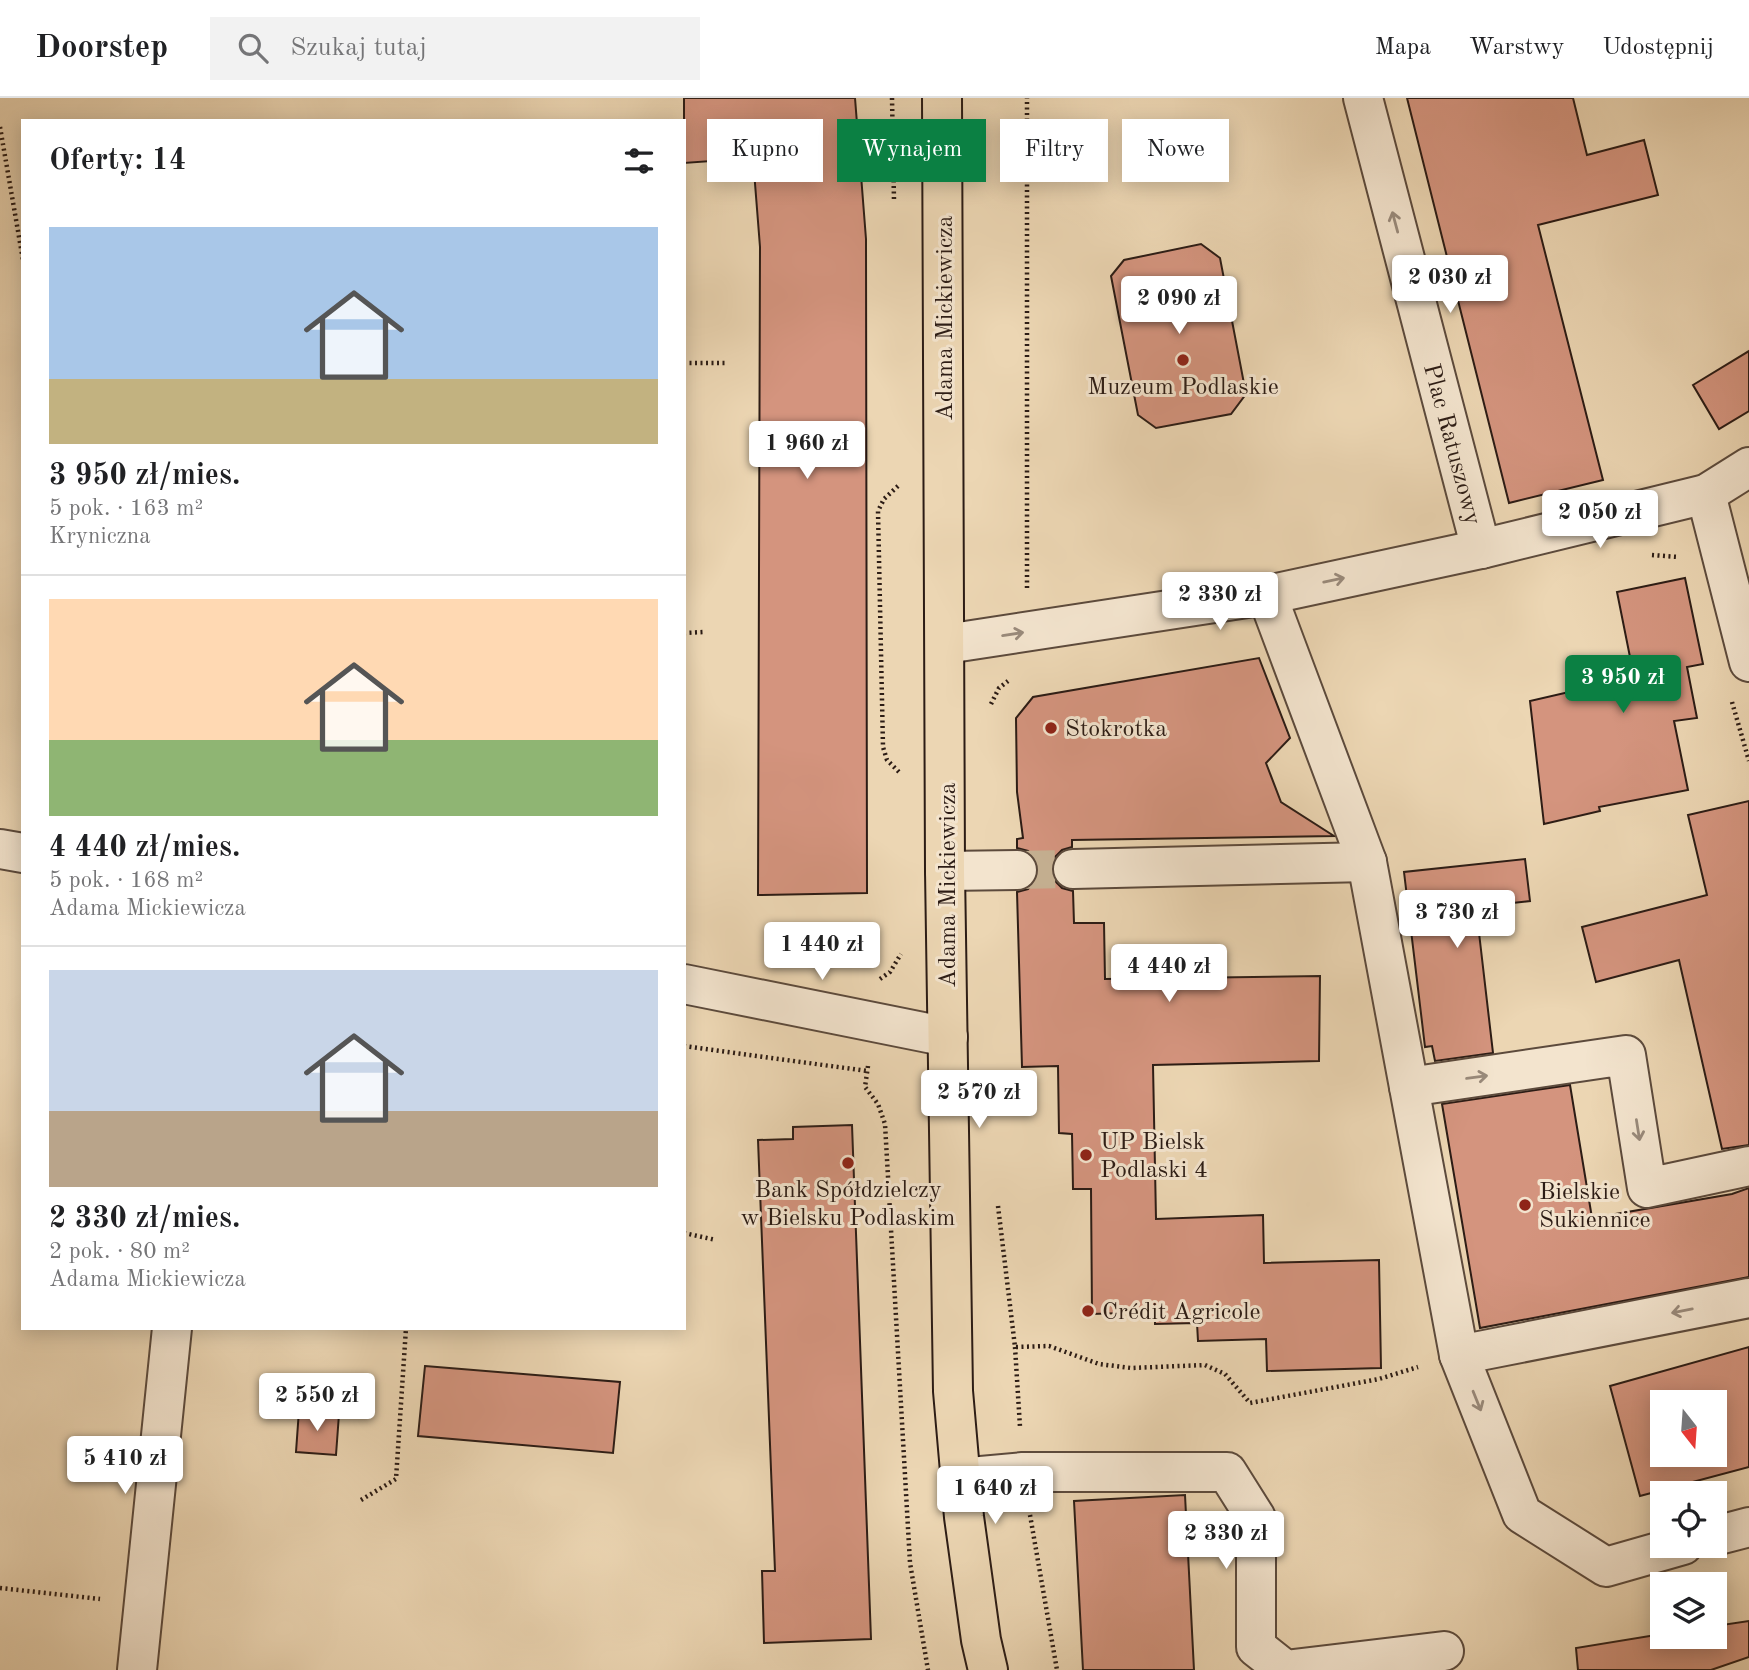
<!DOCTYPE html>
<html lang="pl">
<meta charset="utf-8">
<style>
:root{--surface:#fff;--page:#f2f2f2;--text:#202124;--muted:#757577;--line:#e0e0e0;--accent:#0b8043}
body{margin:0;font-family:"Old Standard TT",serif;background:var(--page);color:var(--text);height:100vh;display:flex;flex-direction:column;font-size:26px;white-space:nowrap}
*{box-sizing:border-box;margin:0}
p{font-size:23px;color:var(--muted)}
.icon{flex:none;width:38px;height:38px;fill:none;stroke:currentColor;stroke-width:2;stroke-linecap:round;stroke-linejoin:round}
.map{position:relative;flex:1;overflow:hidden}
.side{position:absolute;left:21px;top:21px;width:665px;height:1211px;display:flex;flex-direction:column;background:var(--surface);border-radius:0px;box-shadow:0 4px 18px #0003}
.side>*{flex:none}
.guide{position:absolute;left:707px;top:21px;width:665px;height:63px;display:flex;gap:14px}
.needle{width:46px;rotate:163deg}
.fabs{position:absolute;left:1650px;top:1292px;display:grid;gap:14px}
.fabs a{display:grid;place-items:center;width:77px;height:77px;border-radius:0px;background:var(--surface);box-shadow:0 4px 18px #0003;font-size:35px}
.price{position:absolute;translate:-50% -60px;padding:0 16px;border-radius:7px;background:#fff;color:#222;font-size:23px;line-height:46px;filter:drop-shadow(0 2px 4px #0008)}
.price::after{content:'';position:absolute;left:50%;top:42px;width:21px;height:16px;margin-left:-10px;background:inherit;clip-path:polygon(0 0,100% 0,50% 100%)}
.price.selected{background:var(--accent);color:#fff}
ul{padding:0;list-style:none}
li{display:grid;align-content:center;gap:14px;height:371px;padding:0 28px}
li+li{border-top:2px solid var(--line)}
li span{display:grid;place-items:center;height:217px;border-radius:0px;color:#555}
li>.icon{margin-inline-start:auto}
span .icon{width:126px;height:126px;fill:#fffc;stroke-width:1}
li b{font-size:30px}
h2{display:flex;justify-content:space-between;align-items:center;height:84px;padding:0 28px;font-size:30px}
.pill{padding:0 24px;border-radius:0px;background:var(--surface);box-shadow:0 4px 18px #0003;font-size:24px;line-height:63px}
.pill.selected{background:var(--accent);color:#fff}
header{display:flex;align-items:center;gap:42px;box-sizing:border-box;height:98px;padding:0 35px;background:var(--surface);border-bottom:2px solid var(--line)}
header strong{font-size:33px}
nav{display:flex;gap:38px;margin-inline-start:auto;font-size:24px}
.search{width:490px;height:63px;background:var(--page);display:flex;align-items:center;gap:18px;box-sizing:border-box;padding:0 24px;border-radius:0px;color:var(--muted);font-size:26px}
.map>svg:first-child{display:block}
.building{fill:#d4947e;stroke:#2c1c15;stroke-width:2;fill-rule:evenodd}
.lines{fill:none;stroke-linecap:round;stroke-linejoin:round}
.minor-tunnel{stroke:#c6b193;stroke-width:38;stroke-dasharray:38 19;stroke-linecap:butt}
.minor-casing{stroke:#5c4a3c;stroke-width:42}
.major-casing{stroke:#2c1c15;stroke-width:42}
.path{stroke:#2c1c15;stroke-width:4.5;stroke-dasharray:2 3.5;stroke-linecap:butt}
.minor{stroke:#f3e4ce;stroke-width:38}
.major{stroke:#ecd6b3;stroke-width:38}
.oneway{stroke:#998a7b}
.poi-dot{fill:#8f2418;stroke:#f3e4ce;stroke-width:2.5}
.labels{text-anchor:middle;stroke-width:6;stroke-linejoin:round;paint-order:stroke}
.street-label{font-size:24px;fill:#2c1c15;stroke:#f3e4ce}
.poi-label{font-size:24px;fill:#2c1c15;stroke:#f3e4ce;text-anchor:start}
</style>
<header>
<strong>Doorstep</strong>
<div class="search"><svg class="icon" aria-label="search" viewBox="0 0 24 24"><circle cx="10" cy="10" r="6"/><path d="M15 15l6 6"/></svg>Szukaj tutaj</div>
<nav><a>Mapa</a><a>Warstwy</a><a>Udostępnij</a></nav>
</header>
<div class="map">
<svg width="1749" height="1572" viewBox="0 0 1749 1572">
<rect width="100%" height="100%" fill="#ecd6b3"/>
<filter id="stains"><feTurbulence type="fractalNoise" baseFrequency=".00286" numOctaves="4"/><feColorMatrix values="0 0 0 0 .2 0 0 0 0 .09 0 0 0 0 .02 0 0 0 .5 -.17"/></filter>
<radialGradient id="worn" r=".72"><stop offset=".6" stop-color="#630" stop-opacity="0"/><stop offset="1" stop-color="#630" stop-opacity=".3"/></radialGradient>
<g class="building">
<path d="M684 0H855L866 141 867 795 758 797 760 149 753 60 684 65Z"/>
<path d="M1407 0H1573L1587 57 1644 42 1658 97 1538 127 1603 382 1509 405Z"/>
<path d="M1201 146 1220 160 1246 296 1231 316 1156 330 1138 317 1111 178 1124 162Z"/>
<path d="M1749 253V313L1719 331 1693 287Z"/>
<path d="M1685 480 1703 566 1687 569 1697 620 1674 623 1688 692 1599 709 1600 713 1544 726 1530 603 1634 579 1617 494Z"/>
<path d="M1259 560 1290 640 1266 665 1281 704 1334 738 1072 742V749L1062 752 1054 760 1051 772 1054 782 1062 790 1073 793 1074 825H1104L1105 881 1320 878 1319 963 1153 967 1156 1121 1263 1117 1264 1165 1379 1162 1381 1270 1267 1273 1266 1241 1198 1243 1197 1225 1155 1226V1214L1092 1216 1091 1091H1073L1072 1036 1059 1035 1058 968 1022 969 1017 794 1028 791 1036 783 1039 771 1036 761 1028 753 1017 750V741L1023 740 1017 694 1016 620 1033 599Z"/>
<path d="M1749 703V1047L1722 1051 1679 862 1596 884 1582 829 1707 797 1688 717Z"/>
<path d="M1525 761 1530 803 1476 809 1493 955 1435 963 1432 948 1425 949 1404 774Z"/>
<path d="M1570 987 1592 1120 1732 1096 1749 1090V1179L1480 1230 1442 1006Z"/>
<path d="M852 1027 871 1541 764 1545 762 1473H775L758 1042 793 1041V1029Z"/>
<path d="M1749 1249V1369L1640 1398 1610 1288ZM1662 1304H1715V1356H1662Z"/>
<path d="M425 1268 620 1284 613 1355 418 1338Z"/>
<path d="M299 1312 339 1316 336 1357 296 1354Z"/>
<path d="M1185 1397 1194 1572H1083L1074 1403Z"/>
<path d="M1749 1523V1559L1711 1572H1578L1576 1550 1662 1536 1715 1538V1528Z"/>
</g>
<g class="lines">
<path class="minor-tunnel" d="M1017 772 1073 771"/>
<g class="minor-casing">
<g id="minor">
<path d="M1363 0 1481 451"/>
<path d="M1706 396 1749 564"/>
<path d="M1267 497 1367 764 1459 1257"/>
<path d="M946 546 1267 497 1481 451 1706 396 1749 369"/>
<path d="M0 751 23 755"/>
<path d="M1073 771 1367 764"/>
<path d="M945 773 1017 772"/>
<path d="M684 886 948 939"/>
<path d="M1409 989 1626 957 1647 1090 1749 1068"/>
<path d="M959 1380 1023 1374H1227L1256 1420V1549L1285 1572 1444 1553"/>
<path d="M1715 1438 1749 1429"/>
<path d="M1683 1447 1606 1469 1522 1416 1459 1257 1749 1200"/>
<path d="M137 1572 172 1230"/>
</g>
</g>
<g class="major-casing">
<path id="major" d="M942 0 945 773 953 1293 964 1419 981 1542 988 1572"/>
</g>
<g class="path">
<path d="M892 0 894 102"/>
<path d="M0 29 23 162"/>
<path d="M684 265H728"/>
<path d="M898 388 884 401 878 413 883 649 887 662 899 674"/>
<path d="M1652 457 1678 459"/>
<path d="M1027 490V0"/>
<path d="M684 535 704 534"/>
<path d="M1732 604 1749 663"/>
<path d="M991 606 999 590 1008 583"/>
<path d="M880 881 890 874 901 856"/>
<path d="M684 948 867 973"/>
<path d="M868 968 865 989 878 1006 885 1026 910 1465 928 1572"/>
<path d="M998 1108 1015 1249 1049 1248 1099 1266 1131 1270 1205 1267 1225 1276 1250 1305 1379 1281 1418 1269"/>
<path d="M684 1135 716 1142"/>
<path d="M1015 1249 1020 1329"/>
<path d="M361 1402 396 1381 406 1230"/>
<path d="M1030 1417 1057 1572"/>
<path d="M0 1490 100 1501"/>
</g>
<use href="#minor" class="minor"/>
<use href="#major" class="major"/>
</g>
<defs><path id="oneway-shaft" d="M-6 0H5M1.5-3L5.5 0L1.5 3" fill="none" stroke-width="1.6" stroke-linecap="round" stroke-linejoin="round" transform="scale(1.75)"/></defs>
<g class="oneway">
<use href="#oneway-shaft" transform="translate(1395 124) rotate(-105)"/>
<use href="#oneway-shaft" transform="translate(1334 482) rotate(-12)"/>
<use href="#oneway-shaft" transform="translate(1013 536) rotate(-9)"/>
<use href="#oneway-shaft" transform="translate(1477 979) rotate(-8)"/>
<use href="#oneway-shaft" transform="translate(1638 1032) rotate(81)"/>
<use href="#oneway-shaft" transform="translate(1682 1213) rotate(169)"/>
<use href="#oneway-shaft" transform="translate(1477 1303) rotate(68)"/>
</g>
<g class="poi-dot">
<circle cx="1183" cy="262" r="7"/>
<circle cx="1051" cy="630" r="7"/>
<circle cx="1086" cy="1057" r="7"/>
<circle cx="848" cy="1065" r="7"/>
<circle cx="1525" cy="1107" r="7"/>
<circle cx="1088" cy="1213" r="7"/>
</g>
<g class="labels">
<g class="street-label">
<text transform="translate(944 220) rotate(-90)" y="8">Adama Mickiewicza</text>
<text transform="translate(1453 346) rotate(75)" y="8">Plac Ratuszowy</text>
<text transform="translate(947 787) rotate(-90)" y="8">Adama Mickiewicza</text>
</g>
<g class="poi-label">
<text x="1183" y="296" text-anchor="middle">Muzeum Podlaskie</text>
<text x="1065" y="638">Stokrotka</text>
<text x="1100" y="1051">UP Bielsk<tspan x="1100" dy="28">Podlaski 4</tspan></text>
<text x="848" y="1099" text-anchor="middle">Bank Spółdzielczy<tspan x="848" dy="28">w Bielsku Podlaskim</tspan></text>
<text x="1539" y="1101">Bielskie<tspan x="1539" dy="28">Sukiennice</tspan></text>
<text x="1102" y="1221">Crédit Agricole</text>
</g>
</g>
<rect width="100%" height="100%" filter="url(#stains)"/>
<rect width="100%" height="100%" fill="url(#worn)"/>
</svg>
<div class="fabs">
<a><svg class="needle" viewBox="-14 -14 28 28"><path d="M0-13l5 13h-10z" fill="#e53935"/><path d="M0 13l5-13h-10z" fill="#757577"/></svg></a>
<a><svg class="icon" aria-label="locate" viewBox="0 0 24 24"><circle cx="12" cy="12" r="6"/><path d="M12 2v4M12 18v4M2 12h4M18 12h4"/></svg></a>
<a><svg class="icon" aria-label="layers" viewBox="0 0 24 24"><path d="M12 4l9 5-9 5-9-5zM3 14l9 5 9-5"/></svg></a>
</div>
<b class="price" style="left:1450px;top:217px">2 030 zł</b>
<b class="price" style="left:1179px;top:238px">2 090 zł</b>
<b class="price" style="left:807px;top:383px">1 960 zł</b>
<b class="price" style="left:1600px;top:452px">2 050 zł</b>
<b class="price" style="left:1220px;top:534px">2 330 zł</b>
<b class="price selected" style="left:1623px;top:617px">3 950 zł</b>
<b class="price" style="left:1457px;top:852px">3 730 zł</b>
<b class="price" style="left:822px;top:884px">1 440 zł</b>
<b class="price" style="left:1169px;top:906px">4 440 zł</b>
<b class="price" style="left:979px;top:1032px">2 570 zł</b>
<b class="price" style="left:317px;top:1335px">2 550 zł</b>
<b class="price" style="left:125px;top:1398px">5 410 zł</b>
<b class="price" style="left:995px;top:1428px">1 640 zł</b>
<b class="price" style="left:1226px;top:1473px">2 330 zł</b>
<div class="guide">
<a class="pill">Kupno</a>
<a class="pill selected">Wynajem</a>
<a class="pill">Filtry</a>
<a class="pill">Nowe</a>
</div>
<section class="side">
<h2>Oferty: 14<svg class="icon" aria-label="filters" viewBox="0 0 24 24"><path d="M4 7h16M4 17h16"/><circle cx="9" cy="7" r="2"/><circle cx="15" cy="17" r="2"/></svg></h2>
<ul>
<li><span style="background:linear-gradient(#a9c7e8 70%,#c2b280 0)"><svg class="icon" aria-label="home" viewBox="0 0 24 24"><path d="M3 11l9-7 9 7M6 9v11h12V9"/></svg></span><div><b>3 950 zł/mies.</b><p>5 pok. · 163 m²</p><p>Kryniczna</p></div></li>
<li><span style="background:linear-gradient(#ffd9b3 65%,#8fb573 0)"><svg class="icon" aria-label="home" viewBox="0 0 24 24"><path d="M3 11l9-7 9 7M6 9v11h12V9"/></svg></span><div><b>4 440 zł/mies.</b><p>5 pok. · 168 m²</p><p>Adama Mickiewicza</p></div></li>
<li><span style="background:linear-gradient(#c9d6e8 65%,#b9a48a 0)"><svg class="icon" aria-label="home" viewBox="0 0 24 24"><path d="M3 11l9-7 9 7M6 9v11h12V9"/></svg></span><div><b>2 330 zł/mies.</b><p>2 pok. · 80 m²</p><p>Adama Mickiewicza</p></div></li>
</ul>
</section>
</div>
